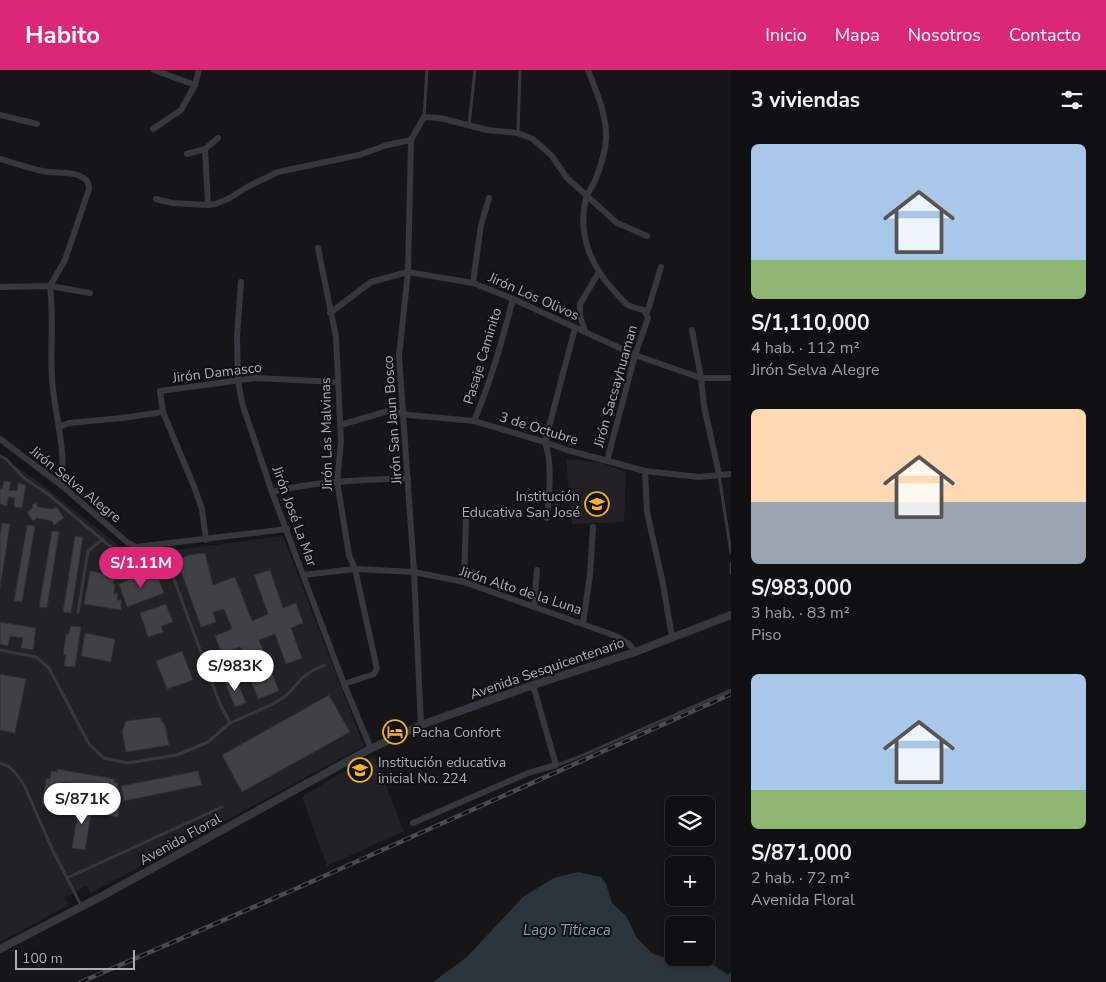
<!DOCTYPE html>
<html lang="es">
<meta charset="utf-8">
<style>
:root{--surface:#101012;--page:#19191b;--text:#f1f3f6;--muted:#9c9d9f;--line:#303032;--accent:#db2777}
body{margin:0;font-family:"Nunito Sans",sans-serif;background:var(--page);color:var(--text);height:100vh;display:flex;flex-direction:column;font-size:19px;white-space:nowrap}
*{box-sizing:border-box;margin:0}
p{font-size:16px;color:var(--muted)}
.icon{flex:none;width:28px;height:28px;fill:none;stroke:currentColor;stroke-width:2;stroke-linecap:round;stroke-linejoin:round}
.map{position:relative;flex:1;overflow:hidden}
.panel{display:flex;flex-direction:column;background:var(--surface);width:375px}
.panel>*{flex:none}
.tools{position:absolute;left:665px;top:726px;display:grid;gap:10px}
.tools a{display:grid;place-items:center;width:50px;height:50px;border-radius:8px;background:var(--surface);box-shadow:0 1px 4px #0004,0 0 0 1px var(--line);font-size:25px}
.scale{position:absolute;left:15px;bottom:12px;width:120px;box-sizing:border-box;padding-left:5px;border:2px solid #a8adb8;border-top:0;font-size:14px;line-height:18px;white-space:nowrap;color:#a8adb8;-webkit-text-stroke:4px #111113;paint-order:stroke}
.price{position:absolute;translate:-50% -42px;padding:0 11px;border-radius:18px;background:#fff;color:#222;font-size:16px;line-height:32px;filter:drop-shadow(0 1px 2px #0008)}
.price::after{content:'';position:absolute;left:50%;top:30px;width:15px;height:11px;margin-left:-8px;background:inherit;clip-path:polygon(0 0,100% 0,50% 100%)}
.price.current{background:var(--accent);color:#fff}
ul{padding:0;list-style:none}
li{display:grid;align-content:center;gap:10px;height:265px;padding:0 20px}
li span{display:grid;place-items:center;height:155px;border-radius:8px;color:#555}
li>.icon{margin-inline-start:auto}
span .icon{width:90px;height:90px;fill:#fffc;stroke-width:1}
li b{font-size:21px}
h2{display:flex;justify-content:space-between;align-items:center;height:60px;padding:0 20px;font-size:21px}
header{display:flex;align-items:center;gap:30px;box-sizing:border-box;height:70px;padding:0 25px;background:var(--accent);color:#fff}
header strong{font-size:24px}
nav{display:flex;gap:28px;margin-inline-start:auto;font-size:18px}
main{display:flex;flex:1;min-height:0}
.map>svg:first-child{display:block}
.built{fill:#222225}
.water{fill:#2c353c}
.building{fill:#404145;stroke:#303034}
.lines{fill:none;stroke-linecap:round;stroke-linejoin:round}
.service{stroke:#37383d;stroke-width:3}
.minor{stroke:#37383d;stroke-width:6}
.tertiary{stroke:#37383d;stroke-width:8}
.rail-casing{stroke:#4a4c52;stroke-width:4.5}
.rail{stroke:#111113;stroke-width:2.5;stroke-dasharray:8;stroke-linecap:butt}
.labels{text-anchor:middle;stroke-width:4;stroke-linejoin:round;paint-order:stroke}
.street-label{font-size:14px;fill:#a8adb8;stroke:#111113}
.poi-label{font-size:14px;fill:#a8adb8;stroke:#111113;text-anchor:start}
.water-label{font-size:15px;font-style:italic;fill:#7f9bb3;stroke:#111113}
</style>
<header>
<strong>Habito</strong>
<nav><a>Inicio</a><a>Mapa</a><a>Nosotros</a><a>Contacto</a></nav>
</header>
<main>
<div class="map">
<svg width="731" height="912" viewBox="0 0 731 912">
<rect width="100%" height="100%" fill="#161618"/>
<g class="built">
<path d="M0 386 36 410 132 486 283 466 364 676 91 823 86 816 74 823 65 828 69 835 0 872Z"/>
<path d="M566 389 602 393 626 402 624 452 572 454Z"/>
<path d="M374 686 404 761 327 796 302 727 334 707Z"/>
</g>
<path class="water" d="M578 802 601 807 606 814 612 833 626 846 637 868 653 884 687 894 707 890 728 905 731 902V912H433L467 887 523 827 554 808Z"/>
<g class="building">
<path d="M4 411 11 412 9 420 17 421 18 413 26 415 22 438 14 437 15 428 8 427 7 436 0 434V418L2 419Z"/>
<path d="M36 433 38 437 53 439 57 437 64 448 54 455 52 451 37 448 33 451 27 442 33 438 32 435Z"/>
<path d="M2 453 10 454 0 518V467Z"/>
<path d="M27 455 35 456 22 532 14 531Z"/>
<path d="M52 461 59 462 47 538 39 537Z"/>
<path d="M75 466 83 467 71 543 63 542Z"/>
<path d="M205 483 213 515 235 507 252 551 268 544 254 505 270 500 283 538 296 533 303 553 291 558 302 588 286 594 275 564 259 570 279 621 258 629 247 601 250 600 240 577 222 584 215 566 232 559 224 539 213 542 216 552 201 557 177 490 189 485Z"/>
<path d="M155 500 164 523 127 537 119 514Z"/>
<path d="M90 501 107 504 106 507 114 508 113 514H115L114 524H118L117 530H121V540L84 534Z"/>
<path d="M166 534 173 552 161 556 163 562 148 567 140 543Z"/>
<path d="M0 552 36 558 33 580 21 578 23 568 10 566 8 576 0 574Z"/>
<path d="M71 556 81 557 75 597 64 596 66 585H63L66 564H69Z"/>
<path d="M85 563 115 569 111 592 81 586Z"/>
<path d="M182 581 193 610 167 619 156 591Z"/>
<path d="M0 604 26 609 15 663 0 660Z"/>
<path d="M235 606 246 633 235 637 224 610Z"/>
<path d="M329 625 350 662 242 722 222 685Z"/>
<path d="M159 647 165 655 169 675 126 682 122 661 126 651Z"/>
<path d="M57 699 115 709 114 712 118 713V721L121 722 118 747 106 745 109 726 104 725V719L64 712 63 717 55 716 52 736 42 734 46 709H50L51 701 57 702Z"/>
<path d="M198 701 202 715 124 731 121 716Z"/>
<path d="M80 731 93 733 85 780 72 778Z"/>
</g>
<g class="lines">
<g class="service">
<path d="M424 47 427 0"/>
<path d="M469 55 475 0"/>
<path d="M518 62 520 0"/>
<path d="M0 386 6 389 24 408 49 425 118 483C122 485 125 488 129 489 145 493 158 489 171 501L220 634 230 653"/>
<path d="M719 405 731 483"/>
<path d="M731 494V503"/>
<path d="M78 542 88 481 103 469"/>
<path d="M0 580 36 587 49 598 89 674 104 688 128 693 177 685 208 672 230 653 273 634 287 625 302 608 310 602 325 595"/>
<path d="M0 693 8 696 15 702 24 715 53 781 81 835"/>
<path d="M557 695 576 688 731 620"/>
<path d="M67 808 222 737"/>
</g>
<g class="minor">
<path d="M154 0 195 15"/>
<path d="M588 0C597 23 607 45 606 70 605 84 600 98 595 111 592 117 588 122 586 128 577 164 591 197 616 223 620 227 624 233 630 236 634 238 640 239 644 240L648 248 635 285 607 391"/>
<path d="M0 45 37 54"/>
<path d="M153 59 181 40 195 15 199 0"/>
<path d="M205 79 208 135"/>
<path d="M187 84 205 79 218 68"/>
<path d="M0 89C14 93 28 98 42 101 55 104 73 100 85 109 88 111 89 115 89 119L65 190 50 216"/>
<path d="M156 129 172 133 208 135 215 134 228 129 249 116 278 102 359 85 387 75 411 70"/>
<path d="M318 178 336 267 341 372 337 411 349 485 355 499 377 599 374 604 344 614"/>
<path d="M241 212 237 267 238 310 242 333 272 422 303 505 344 614 371 679"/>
<path d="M473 213 481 155 489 128"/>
<path d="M50 216C54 246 50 277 52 308 54 344 67 379 61 415"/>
<path d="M0 217 50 216 90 223"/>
<path d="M330 243 371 212 408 202 473 213 513 229 635 285 701 308H731"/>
<path d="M647 243 661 197"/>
<path d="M692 260 701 308 704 336 719 404"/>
<path d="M585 262 580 245V234L599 202"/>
<path d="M474 351C491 311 502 271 513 229"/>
<path d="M340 355 388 341 409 345 474 351 545 372 567 380 645 401 699 407 731 404"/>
<path d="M59 357 69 353 122 348 163 342"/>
<path d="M0 369 61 415 127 472 136 477 287 459"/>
<path d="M645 401 647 442 663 514 672 567"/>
<path d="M272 422C318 411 361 410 408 408"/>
<path d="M547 448C549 423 553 396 545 372L575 258"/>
<path d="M206 470 202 439 195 419 163 342 160 321 256 308 337 312"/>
<path d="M303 505 355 499 414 502 464 512 616 566 629 574 635 582"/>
<path d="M464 512 466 447"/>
<path d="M534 537 537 500"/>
<path d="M583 553 590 505 593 457"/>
<path d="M421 655 414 502 399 286 408 202 411 70 424 47 440 48 487 60 518 63 533 69 552 86 567 108 617 153 647 166"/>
<path d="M413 753 528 703 556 695 533 615"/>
</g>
<path class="tertiary" d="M0 879 104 825 366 681 421 655 533 615 635 582 731 545"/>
<g class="rail-casing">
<path id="rail" d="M81 912 293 820 731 624"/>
</g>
<use href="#rail" class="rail"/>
</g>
<defs>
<g id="school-ring" transform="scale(1.25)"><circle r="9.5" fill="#111113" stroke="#f2b134" stroke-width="1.5"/><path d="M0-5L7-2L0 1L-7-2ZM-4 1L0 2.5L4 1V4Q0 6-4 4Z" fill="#f2b134"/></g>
<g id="hotel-ring" transform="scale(1.25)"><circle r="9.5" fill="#111113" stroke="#f2b134" stroke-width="1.5"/><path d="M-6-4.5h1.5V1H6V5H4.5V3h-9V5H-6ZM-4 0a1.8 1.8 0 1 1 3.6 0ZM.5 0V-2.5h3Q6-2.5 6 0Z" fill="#f2b134"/></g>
</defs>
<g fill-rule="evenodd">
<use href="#school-ring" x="597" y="434"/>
<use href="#hotel-ring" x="395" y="662"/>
<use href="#school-ring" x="360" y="700"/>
</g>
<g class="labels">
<g class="street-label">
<text transform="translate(534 226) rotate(24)" y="5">Jirón Los Olivos</text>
<text transform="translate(482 286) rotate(-73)" y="5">Pasaje Caminito</text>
<text transform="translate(217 302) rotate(-7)" y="5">Jirón Damasco</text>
<text transform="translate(615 316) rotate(-74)" y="5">Jirón Sacsayhuaman</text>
<text transform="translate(392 350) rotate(-94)" y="5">Jirón San Jaun Bosco</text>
<text transform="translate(539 358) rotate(17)" y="5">3 de Octubre</text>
<text transform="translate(326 364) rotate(-91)" y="5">Jirón Las Malvinas</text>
<text transform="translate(76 414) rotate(39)" y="5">Jirón Selva Alegre</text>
<text transform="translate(295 446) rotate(70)" y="5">Jirón José La Mar</text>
<text transform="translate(521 520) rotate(18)" y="5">Jirón Alto de la Luna</text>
<text transform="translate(547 598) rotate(-19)" y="5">Avenida Sesquicentenario</text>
<text transform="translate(180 769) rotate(-29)" y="5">Avenida Floral</text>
</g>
<g class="poi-label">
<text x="580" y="431" text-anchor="end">Institución<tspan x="580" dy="16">Educativa San José</tspan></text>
<text x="412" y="667">Pacha Confort</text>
<text x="378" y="697">Institución educativa<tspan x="378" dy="16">inicial No. 224</tspan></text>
</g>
<g class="water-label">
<text x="567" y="865">Lago Titicaca</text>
</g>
</g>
</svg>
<div class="tools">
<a><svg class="icon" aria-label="layers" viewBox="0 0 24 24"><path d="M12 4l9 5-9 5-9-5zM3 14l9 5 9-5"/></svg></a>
<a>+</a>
<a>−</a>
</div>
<div class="scale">100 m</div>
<b class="price current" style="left:141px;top:519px">S/1.11M</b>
<b class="price" style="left:235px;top:622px">S/983K</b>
<b class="price" style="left:82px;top:755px">S/871K</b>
</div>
<section class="panel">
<h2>3 viviendas<svg class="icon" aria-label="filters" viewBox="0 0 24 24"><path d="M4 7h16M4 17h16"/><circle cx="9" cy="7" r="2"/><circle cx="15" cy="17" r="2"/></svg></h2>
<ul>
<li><span style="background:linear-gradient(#a9c7e8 75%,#8fb573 0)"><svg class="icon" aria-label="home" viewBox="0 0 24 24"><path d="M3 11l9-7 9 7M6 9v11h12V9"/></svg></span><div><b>S/1,110,000</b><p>4 hab. · 112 m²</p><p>Jirón Selva Alegre</p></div></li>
<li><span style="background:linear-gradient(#ffd9b3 60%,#9aa5b1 0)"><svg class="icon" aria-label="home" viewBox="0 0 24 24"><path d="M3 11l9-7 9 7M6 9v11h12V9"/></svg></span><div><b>S/983,000</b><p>3 hab. · 83 m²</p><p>Piso</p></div></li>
<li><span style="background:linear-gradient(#a9c7e8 75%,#8fb573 0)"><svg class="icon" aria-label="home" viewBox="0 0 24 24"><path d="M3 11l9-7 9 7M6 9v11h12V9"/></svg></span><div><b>S/871,000</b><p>2 hab. · 72 m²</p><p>Avenida Floral</p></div></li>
</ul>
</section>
</main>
